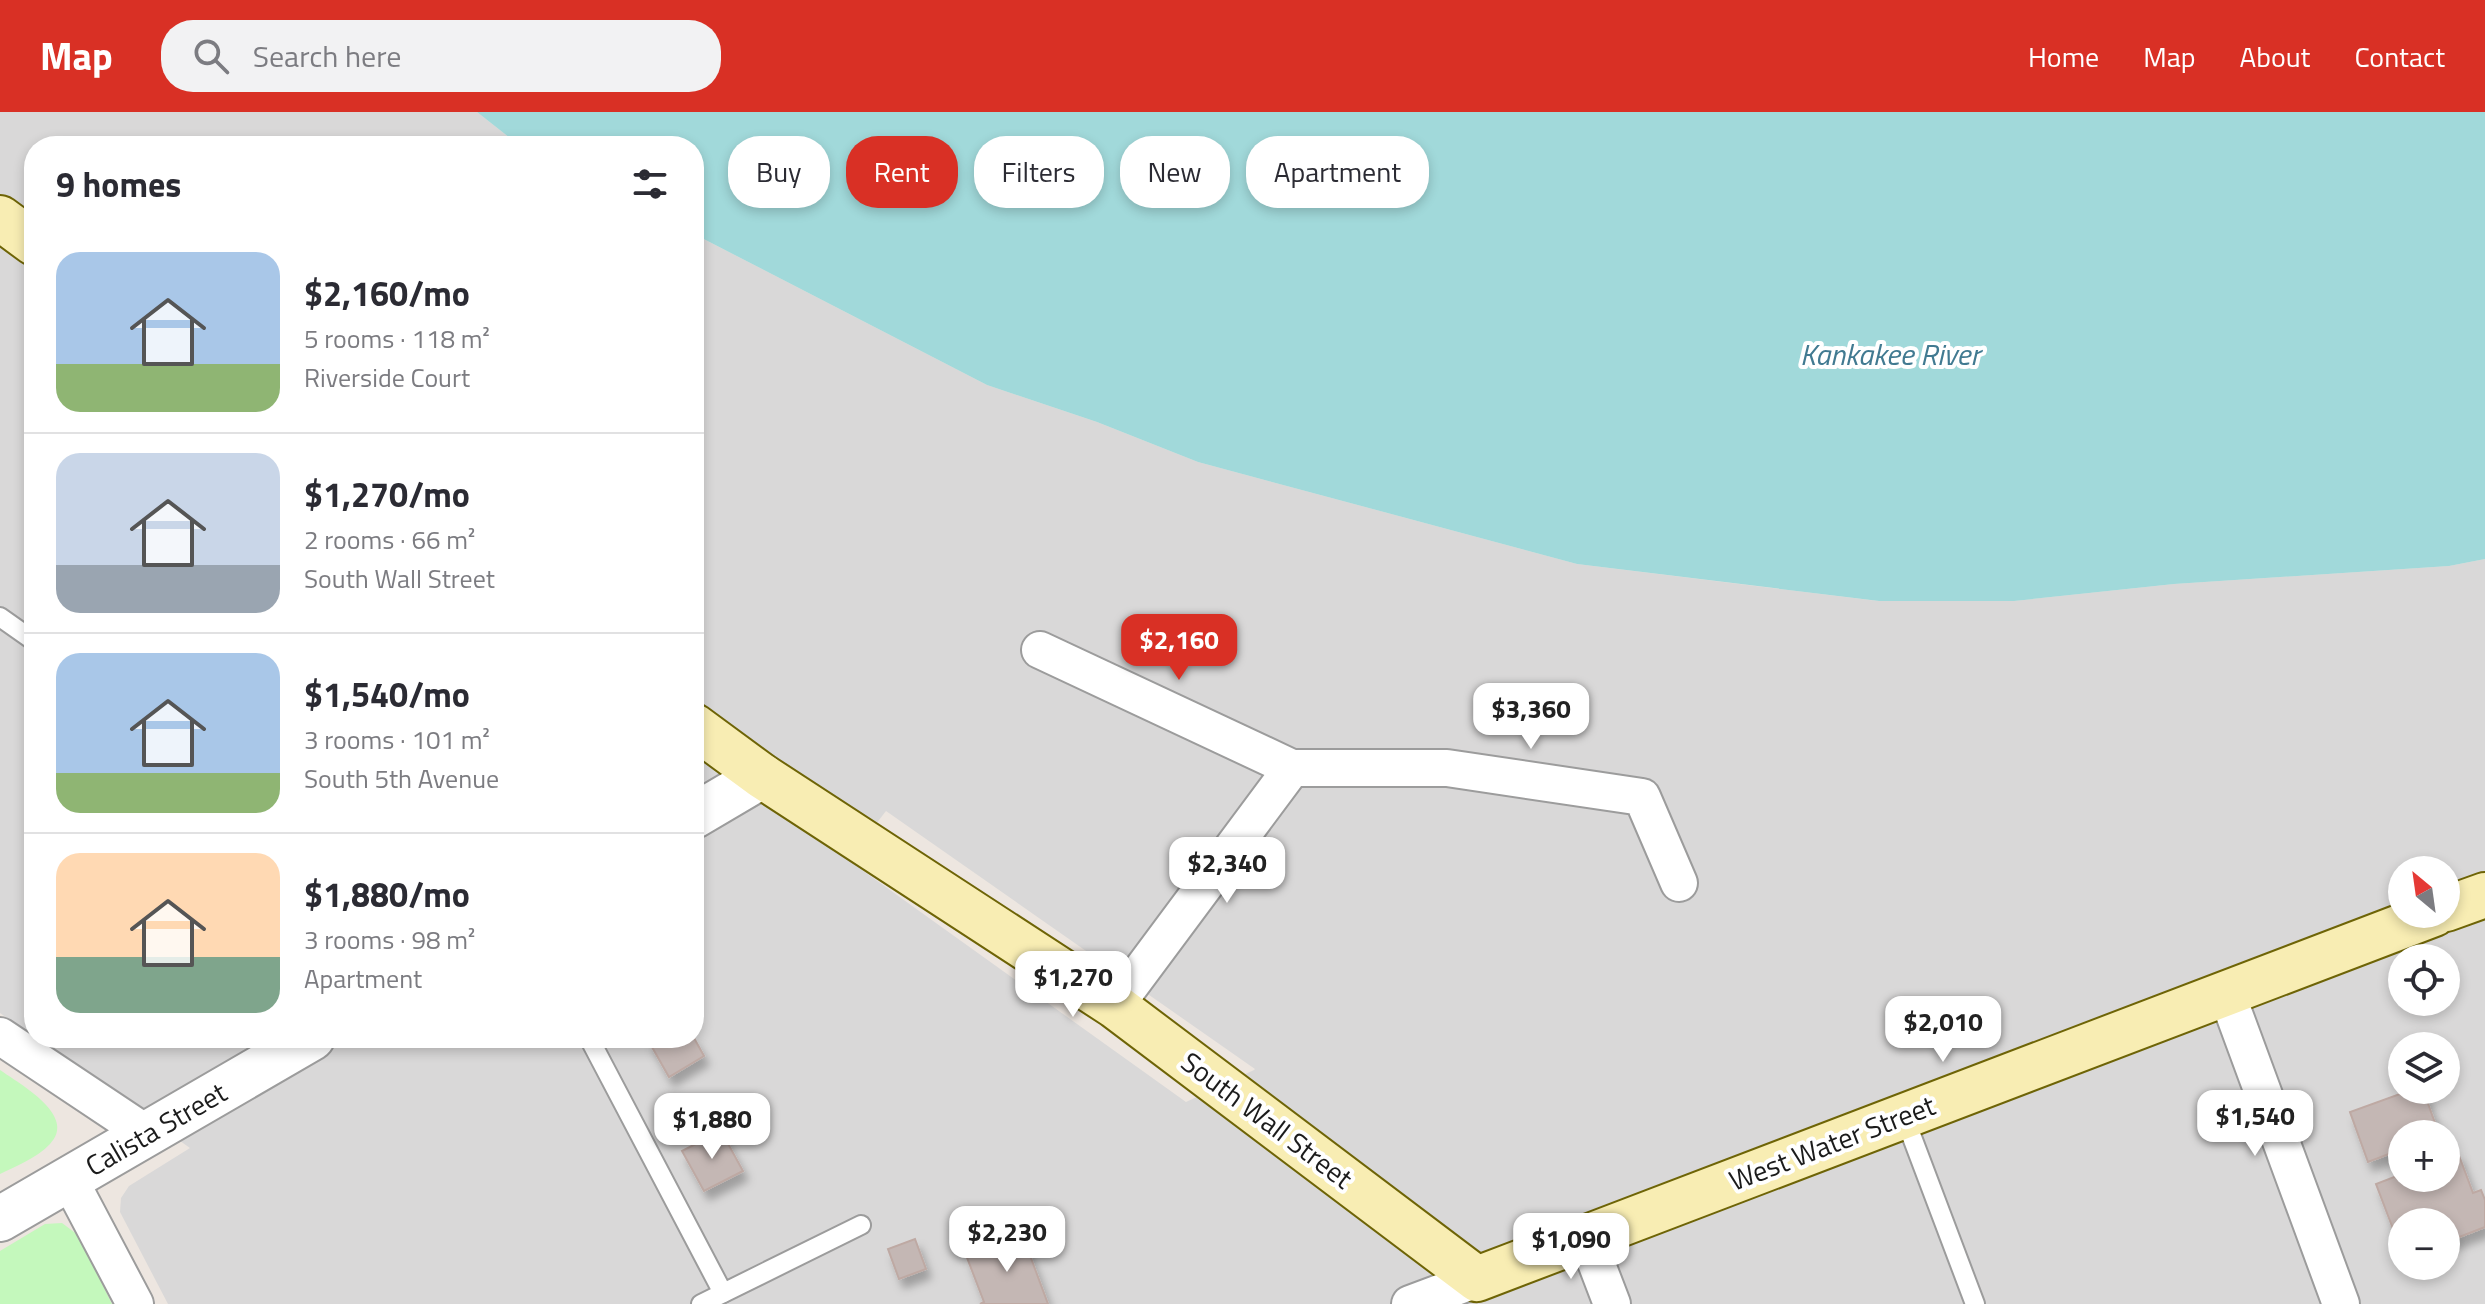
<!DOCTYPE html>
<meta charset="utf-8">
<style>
:root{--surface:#fff;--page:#f2f2f3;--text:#2b2b33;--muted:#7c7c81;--line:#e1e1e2;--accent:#d93025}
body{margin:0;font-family:"Titillium Web",sans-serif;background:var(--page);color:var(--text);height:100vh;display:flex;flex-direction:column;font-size:30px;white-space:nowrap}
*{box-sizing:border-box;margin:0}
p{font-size:26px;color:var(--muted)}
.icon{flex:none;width:44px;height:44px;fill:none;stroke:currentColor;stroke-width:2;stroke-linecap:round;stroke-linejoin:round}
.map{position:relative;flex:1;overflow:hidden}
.sheet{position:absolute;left:24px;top:24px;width:680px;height:912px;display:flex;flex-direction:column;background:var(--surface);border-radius:32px;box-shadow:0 4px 12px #0003}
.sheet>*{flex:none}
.guide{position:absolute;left:728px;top:24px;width:760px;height:72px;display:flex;gap:16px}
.needle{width:52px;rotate:331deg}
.controls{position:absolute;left:2388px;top:744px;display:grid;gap:16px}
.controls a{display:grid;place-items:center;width:72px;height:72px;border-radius:50%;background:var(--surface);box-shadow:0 4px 12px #0003;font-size:40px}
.price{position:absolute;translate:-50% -68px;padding:0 18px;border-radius:16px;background:#fff;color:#222;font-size:26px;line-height:52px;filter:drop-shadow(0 2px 4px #0008)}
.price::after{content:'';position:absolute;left:50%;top:48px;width:24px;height:18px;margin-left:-12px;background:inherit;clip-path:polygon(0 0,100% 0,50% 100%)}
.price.current{background:var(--accent);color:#fff}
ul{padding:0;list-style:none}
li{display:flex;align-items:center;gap:24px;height:200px;padding:0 32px}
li+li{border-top:2px solid var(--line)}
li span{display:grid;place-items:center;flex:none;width:224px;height:160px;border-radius:24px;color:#555}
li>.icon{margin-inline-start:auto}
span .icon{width:96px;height:96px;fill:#fffc;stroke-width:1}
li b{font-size:34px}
h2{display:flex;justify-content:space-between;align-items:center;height:96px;padding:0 32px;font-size:34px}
.chip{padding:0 28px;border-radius:32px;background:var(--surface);box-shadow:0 4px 12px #0003;font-size:28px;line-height:72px}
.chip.current{background:var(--accent);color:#fff}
header{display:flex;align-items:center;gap:48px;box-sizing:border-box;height:112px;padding:0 40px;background:var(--accent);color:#fff}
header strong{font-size:38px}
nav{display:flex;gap:44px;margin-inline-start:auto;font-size:28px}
.search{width:560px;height:72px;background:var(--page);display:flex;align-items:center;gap:20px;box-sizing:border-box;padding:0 28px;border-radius:32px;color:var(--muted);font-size:30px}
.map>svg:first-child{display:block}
.residential{fill:#d9d8d8;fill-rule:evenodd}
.park{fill:#c4f8bc}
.water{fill:#a1d9da}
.building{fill:#c4b7b4;stroke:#bea9a3;stroke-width:2;filter:url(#shadow)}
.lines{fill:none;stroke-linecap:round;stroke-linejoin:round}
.service-casing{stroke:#9c9c9c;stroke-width:22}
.minor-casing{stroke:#9c9c9c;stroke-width:40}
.tertiary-casing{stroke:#9c9c9c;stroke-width:48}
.secondary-casing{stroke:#6e6406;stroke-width:48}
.service{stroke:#fff;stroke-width:18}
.minor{stroke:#fff;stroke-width:36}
.tertiary{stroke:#fff;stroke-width:44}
.secondary{stroke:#f8edb3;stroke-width:44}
.labels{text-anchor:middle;stroke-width:8;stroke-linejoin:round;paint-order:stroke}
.street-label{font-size:28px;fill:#1b1b1b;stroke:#fff}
.water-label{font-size:30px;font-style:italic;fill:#417a91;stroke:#fff}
</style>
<header>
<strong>Map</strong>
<div class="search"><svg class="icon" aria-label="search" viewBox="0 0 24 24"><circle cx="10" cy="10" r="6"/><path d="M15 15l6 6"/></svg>Search here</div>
<nav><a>Home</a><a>Map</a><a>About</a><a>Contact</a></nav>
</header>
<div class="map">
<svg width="2485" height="1192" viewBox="0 0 2485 1192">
<defs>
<filter id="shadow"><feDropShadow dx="5" dy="9" stdDeviation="4" flood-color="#0004"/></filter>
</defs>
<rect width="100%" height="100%" fill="#ede6e0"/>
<g class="residential">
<path d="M0 0H477L520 34H34V925L0 901Z"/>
<path d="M694 122 987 273 1097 310 1198 350 1577 452 1878 489H2014L2174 472 2449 454 2485 447V1192H168L120 1100 121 1086 129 1074 190 1036 35 926H694ZM886 699 1255 957 1254 958 1186 990 848 748ZM2402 758H2446V802H2402ZM2402 846H2446V890H2402ZM2402 934H2446V978H2402ZM2402 1022H2446V1066H2402ZM2402 1110H2446V1154H2402Z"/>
</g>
<g class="park">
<path d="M0 958C20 972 78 1004 50 1032 37 1046 16 1054 0 1062Z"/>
<path d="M62 1111 78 1123 112 1192H0V1139L45 1112Z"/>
</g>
<path class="water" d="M477 0H2485V447L2449 454 2174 472 2014 489H1879L1577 452 1198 350 1097 310 987 273 694 122V34H520Z"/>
<g class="building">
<path d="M651 926H694L704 944 669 965 648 928Z"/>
<path d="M2411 978H2423L2439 1022H2402V1037L2368 1050 2350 1000Z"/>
<path d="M721 1019 743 1059 704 1079 682 1039Z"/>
<path d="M2458 1041 2473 1081 2481 1078 2485 1088V1115L2449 1129 2446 1110H2442L2440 1105 2426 1110H2402V1119L2395 1122 2376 1072 2402 1062V1066H2446V1045Z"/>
<path d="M1022 1122 1048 1192H980L984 1190 966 1143Z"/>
<path d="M915 1127 926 1157 899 1167 888 1137Z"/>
</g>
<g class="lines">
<g class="service-casing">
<g id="service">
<path d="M0 505 34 529"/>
<path d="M589 926 723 1181"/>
<path d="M1904 1004 1975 1192"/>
<path d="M701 1192 861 1113"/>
</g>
</g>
<g class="minor-casing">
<g id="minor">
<path d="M1040 538 1292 656H1447L1642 685 1679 771"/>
<path d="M2226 880 2341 1192"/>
<path d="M1115 894 1292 656"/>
<path d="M0 924 147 1022"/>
<path d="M69 1067 135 1192"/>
<path d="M1586 1124 1612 1192"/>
<path d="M1410 1192 1477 1167"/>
</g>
</g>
<g class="tertiary-casing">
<g id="tertiary">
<path d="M694 704 762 664"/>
<path d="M0 1107 312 926"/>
</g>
</g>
<g class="secondary-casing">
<g id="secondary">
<path d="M0 106 34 131"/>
<path d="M694 614 762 664 1115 894 1477 1167 2434 802"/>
<path d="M2446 797 2485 783"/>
</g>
</g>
<use href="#service" class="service"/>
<use href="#minor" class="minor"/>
<use href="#tertiary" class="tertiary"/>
<use href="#secondary" class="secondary"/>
</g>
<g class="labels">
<g class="street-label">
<text transform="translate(1267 1008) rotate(37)" y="10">South Wall Street</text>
<text transform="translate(156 1017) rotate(-30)" y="10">Calista Street</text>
<text transform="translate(1832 1031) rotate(-21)" y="10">West Water Street</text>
</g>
<g class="water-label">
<text x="1890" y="253">Kankakee River</text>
</g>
</g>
</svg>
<div class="controls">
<a><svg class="needle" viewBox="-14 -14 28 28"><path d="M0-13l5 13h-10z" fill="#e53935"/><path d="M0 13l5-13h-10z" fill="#7c7c81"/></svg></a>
<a><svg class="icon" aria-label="locate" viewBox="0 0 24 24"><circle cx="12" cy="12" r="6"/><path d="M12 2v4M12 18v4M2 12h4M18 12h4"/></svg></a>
<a><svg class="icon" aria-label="layers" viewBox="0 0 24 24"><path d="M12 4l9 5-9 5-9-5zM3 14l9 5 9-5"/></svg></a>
<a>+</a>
<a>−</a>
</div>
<b class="price current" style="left:1179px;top:570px">$2,160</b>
<b class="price" style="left:1531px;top:639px">$3,360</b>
<b class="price" style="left:1227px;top:793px">$2,340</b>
<b class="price" style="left:1073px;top:907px">$1,270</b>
<b class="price" style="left:1943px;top:952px">$2,010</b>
<b class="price" style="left:2255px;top:1046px">$1,540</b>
<b class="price" style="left:712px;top:1049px">$1,880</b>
<b class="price" style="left:1007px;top:1162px">$2,230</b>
<b class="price" style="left:1571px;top:1169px">$1,090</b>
<div class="guide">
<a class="chip">Buy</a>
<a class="chip current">Rent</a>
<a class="chip">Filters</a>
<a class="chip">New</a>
<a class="chip">Apartment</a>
</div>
<section class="sheet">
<h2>9 homes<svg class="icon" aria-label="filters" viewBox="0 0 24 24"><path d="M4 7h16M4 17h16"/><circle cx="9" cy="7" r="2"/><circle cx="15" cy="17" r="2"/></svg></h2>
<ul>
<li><span style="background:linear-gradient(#a9c7e8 70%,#8fb573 0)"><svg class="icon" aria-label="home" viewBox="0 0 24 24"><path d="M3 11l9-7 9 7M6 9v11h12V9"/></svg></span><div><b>$2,160/mo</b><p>5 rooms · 118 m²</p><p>Riverside Court</p></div></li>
<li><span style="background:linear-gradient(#c9d6e8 70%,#9aa5b1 0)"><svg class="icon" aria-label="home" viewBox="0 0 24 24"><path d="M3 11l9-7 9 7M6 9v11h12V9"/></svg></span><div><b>$1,270/mo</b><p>2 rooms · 66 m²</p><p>South Wall Street</p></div></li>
<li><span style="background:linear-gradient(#a9c7e8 75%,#8fb573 0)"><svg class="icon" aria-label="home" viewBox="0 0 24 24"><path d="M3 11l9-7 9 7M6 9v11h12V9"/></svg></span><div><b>$1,540/mo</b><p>3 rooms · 101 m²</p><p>South 5th Avenue</p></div></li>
<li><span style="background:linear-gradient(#ffd9b3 65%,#7fa58c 0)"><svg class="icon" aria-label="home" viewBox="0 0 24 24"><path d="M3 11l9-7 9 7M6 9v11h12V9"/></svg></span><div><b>$1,880/mo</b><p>3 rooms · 98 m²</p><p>Apartment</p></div></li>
</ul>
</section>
</div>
